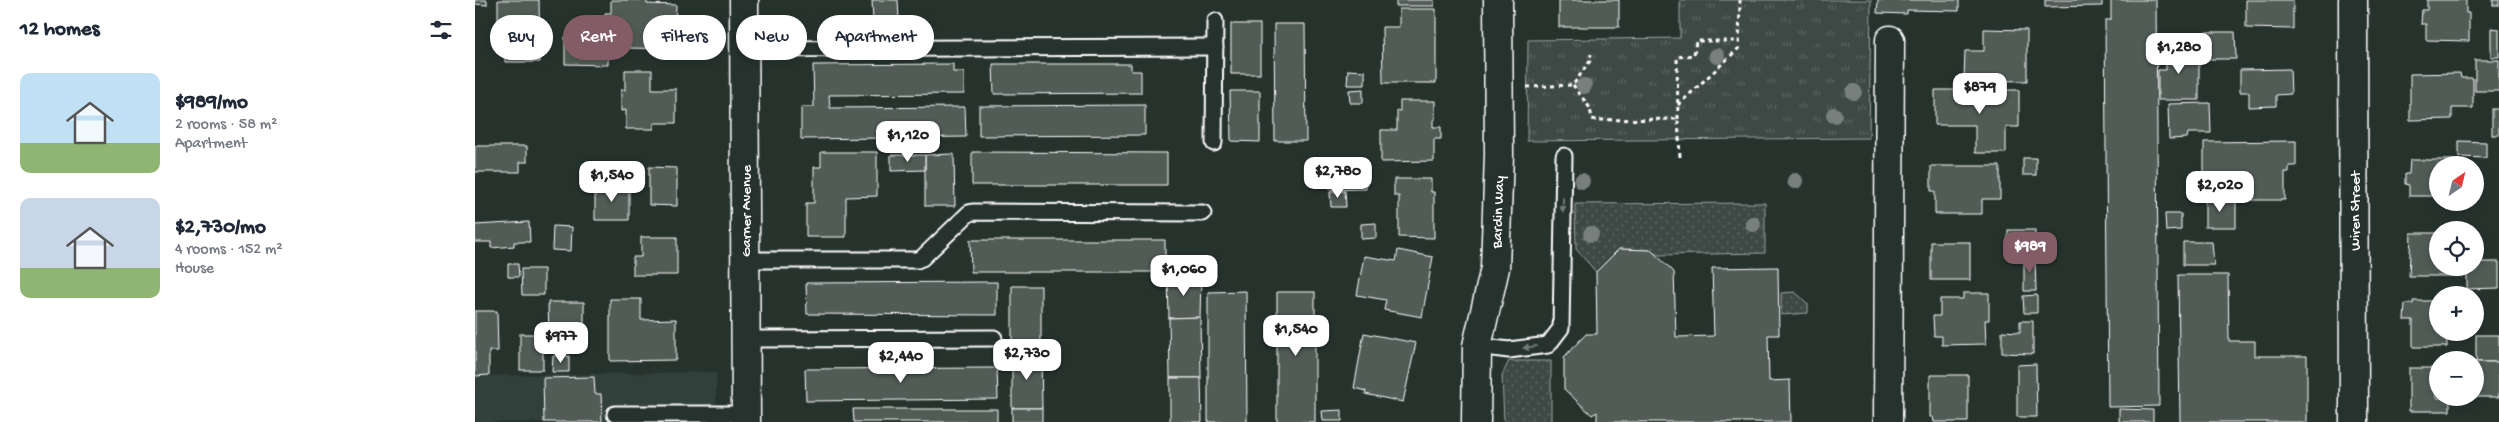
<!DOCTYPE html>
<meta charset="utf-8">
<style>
:root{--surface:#fff;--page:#f2f2f3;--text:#1f2937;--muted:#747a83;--accent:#845c67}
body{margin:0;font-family:"Gochi Hand",sans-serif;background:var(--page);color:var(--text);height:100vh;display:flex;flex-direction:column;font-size:19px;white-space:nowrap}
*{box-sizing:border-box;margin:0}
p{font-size:16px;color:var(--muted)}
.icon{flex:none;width:28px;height:28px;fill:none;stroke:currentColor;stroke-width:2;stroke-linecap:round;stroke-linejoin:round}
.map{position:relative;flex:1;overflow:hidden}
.details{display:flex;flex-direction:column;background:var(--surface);width:475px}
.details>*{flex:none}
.guide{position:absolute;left:15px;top:15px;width:475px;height:45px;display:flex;gap:10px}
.needle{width:32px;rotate:35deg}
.fabs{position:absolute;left:1954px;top:156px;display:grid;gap:10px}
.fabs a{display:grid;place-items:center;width:55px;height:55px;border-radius:50%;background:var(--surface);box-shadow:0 2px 8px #0003;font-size:25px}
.price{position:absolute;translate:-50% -42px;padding:0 11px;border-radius:10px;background:#fff;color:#222;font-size:16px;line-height:32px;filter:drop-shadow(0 1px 2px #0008)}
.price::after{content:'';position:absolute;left:50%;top:30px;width:15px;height:11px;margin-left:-8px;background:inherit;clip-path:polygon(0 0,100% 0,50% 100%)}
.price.current{background:var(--accent);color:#fff}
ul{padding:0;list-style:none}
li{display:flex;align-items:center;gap:15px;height:125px;padding:0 20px}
li span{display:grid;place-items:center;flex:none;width:140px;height:100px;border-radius:10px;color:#555}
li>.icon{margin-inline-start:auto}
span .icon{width:60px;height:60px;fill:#fffc;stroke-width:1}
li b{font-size:21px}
h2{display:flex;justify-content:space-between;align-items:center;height:60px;padding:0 20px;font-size:21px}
.chip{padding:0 18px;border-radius:22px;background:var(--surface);box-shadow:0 2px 8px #0003;font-size:18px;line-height:45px}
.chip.current{background:var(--accent);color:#fff}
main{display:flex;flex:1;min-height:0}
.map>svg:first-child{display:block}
.built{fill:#333f3a}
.grass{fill:url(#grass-dots);stroke:#9ea4a2}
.park{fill:url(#park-tufts);stroke:#9ea4a2}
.building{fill:#515c57;stroke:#fff}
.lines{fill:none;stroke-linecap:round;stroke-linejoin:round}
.service-casing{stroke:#fff;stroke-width:19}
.minor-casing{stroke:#fff;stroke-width:31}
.tertiary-casing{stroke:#fff;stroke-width:31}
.path{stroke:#fff;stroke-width:3;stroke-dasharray:4 4;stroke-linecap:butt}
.service{stroke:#26332d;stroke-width:15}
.minor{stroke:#26332d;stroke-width:28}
.tertiary{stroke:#26332d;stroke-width:28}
.tree{fill:#78807d}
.oneway{fill:#727a76}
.labels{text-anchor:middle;stroke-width:4.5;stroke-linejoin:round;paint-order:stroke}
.street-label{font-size:15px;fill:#fff;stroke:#26332d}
</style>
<main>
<section class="details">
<h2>12 homes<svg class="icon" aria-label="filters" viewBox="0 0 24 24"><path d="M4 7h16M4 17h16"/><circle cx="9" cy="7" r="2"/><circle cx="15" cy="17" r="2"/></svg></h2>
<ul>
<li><span style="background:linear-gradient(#bfe0f5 70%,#8fb573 0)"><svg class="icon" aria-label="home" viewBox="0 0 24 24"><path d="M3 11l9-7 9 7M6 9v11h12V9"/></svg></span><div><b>$989/mo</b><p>2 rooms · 58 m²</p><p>Apartment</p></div></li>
<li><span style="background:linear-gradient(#c9d6e8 70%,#8fb573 0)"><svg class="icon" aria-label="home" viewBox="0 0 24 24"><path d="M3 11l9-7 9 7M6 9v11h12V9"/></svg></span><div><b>$2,730/mo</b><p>4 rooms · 152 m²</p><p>House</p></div></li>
</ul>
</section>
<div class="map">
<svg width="2024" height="422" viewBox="0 0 2024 422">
<defs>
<pattern id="grass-dots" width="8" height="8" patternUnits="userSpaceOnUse" patternTransform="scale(1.25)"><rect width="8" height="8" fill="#3e4944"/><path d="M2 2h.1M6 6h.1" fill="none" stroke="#5b6460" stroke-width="1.8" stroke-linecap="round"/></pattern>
<pattern id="park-tufts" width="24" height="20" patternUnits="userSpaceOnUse" patternTransform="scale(1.25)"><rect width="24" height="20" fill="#3e4944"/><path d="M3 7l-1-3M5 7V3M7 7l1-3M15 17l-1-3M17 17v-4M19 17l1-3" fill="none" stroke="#5b6460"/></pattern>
</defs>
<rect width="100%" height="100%" fill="#26332d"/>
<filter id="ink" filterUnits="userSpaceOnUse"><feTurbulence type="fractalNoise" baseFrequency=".02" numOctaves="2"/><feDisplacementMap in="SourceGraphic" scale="10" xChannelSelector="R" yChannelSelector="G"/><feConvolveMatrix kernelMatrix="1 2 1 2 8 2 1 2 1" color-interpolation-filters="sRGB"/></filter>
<g filter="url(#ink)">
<path class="built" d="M241 372V422H0V376Z"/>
<g class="grass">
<path d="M1290 203V253L1182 255 1176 250 1144 249 1121 272 1101 249 1100 204Z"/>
<path d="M1320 292 1333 304V313L1306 315V293Z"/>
<path d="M1034 361H1076V422H1029L1027 375Z"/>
</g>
<path class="park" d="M1205 0H1396L1394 138 1052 141 1053 40 1205 38Z"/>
<g class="building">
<path d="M0 0H12V5L0 4Z"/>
<path d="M23 0H64L65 62H30V24H23Z"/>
<path d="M136 0H172V4L201 5 199 49 154 48V35H140L133 42V65L90 64V37H133L134 22H130V13H136Z"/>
<path d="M397 0H423L424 19 398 20Z"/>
<rect x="921" y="0" width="38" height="6"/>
<rect x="1084" y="0" width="60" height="27"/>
<path d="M1403 0H1484V11L1432 10V14L1402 13Z"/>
<path d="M1570 0H1627V6L1570 7Z"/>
<path d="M1636 0H1681L1684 406 1633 407 1630 20H1636Z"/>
<path d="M1771 0H1818V29L1771 28Z"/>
<path d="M1952 0H1991V13H1994V41L1951 40V24H1946L1947 10H1952Z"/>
<rect x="2018" y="0" width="6" height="5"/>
<path d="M924 9H961V83H908L907 27H924Z"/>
<rect x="113" y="18" width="17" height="13"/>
<rect x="756" y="24" width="29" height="50"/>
<path d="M799 24H830L831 141H800Z"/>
<path d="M2016 28 2024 29V57H2016Z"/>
<path d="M1509 29 1552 30V81L1489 80 1490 51H1509Z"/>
<path d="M1730 32H1760L1761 59H1731Z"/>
<path d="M1691 43H1712V59L1724 60V100H1683V70H1691Z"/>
<rect x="2000" y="60" width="24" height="31"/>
<path d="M478 64V72H489V94L354 95 355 108 490 107 491 137 326 139V107H339L338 65Z"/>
<path d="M518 64H656V71H666V93L519 94Z"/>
<path d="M1815 69 1816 94 1801 95V106L1774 107V92H1765V70Z"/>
<path d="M150 70H177V89H201V123H179V129H151V110L146 111V90H150Z"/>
<path d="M873 70 890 71V85H872Z"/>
<path d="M1985 73 1986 78H1998V108H1977V119L1935 120V74Z"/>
<path d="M888 89V103H875L874 90Z"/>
<path d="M1460 90H1544V127H1531V153H1500V125H1460Z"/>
<path d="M755 91H785V142L756 141Z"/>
<path d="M925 101H960V120H958V127H966V139H959V161L906 162V130H922V111H925Z"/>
<path d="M1735 103 1736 133H1713L1712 138 1694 139 1693 104Z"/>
<path d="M670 105V135L504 136V106Z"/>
<rect x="2017" y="109" width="7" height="26"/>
<path d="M1821 141V166H1814V172H1810V200H1772V183H1729V142Z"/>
<path d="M1984 141 2011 142V158L1984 157Z"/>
<path d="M0 146H52V162H45V172H0Z"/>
<path d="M346 152H402V196L371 197V237H331V203H339V167H346Z"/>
<path d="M497 152 692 153V185H497Z"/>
<path d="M479 154 480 206H450V155Z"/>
<path d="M416 155H450V170L416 171Z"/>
<rect x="1548" y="158" width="13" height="17"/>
<path d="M1935 160H1980V165H1962V196H1934V185L1930 184V174H1934Z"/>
<path d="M1456 166H1525V199H1507V214H1460V191H1456Z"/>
<path d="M174 167 202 168V206L174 205Z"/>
<path d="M854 171H891V189L855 190Z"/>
<path d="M919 179H956V192H959V238L924 237V196H919Z"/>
<path d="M120 185 154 186V220H120Z"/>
<path d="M870 191 871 207H856L855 192Z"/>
<rect x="1730" y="199" width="31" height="28"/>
<path d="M1690 214H1706V230L1691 231Z"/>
<path d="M54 222 55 242H39V246L16 248V242H0V225Z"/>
<path d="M901 223V238L886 239V224Z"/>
<path d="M78 226 97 227 96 251 77 250Z"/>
<rect x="1533" y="230" width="27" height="27"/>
<path d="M1936 233H1962V268H2000V255H2004V262H2024V288L1992 289V276H1934Z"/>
<path d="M166 237H202V275H158V257H166Z"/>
<path d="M495 240H690V272H496Z"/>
<rect x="1456" y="242" width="39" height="38"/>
<path d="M1708 242H1737L1739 265H1708Z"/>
<path d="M1144 249 1176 250 1199 272 1201 337 1239 336 1237 268 1303 267 1304 335H1293L1294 381 1315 380 1316 422H1122V412L1117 415 1089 389V357L1111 334H1122L1121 272Z"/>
<path d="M923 250 958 257 947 317 909 310 911 300 882 295 889 256 921 261Z"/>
<path d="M1549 257H1560L1561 291H1549Z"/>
<path d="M33 264H43L44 277H33Z"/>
<path d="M46 269H69V295H47Z"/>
<path d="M1703 275H1753L1754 341H1780V356H1832V422H1705Z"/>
<path d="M693 276 726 277 725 317 694 318Z"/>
<path d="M522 282V315L332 314 331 283Z"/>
<rect x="537" y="286" width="29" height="68"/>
<path d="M771 291 772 422H733V292Z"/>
<rect x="802" y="292" width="38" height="130"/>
<path d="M1488 293H1514V320H1510L1511 344 1467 345V336H1459L1458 316H1465V299H1488Z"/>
<path d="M1562 295V313H1549L1548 296Z"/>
<path d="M135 299H166V320L201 319V360L135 361Z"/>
<path d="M1938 301H1962V332H1972V347H1938V320H1929L1930 304H1938Z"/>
<path d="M73 302H109V335H74Z"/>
<path d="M0 311H22L23 351H14V375L0 376Z"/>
<path d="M725 317 726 378H695L694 318Z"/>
<path d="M1545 321H1558V354L1527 353V331L1545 332Z"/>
<path d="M889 333 941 343 928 402 890 394 891 391 879 388Z"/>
<rect x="45" y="334" width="23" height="36"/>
<rect x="2001" y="335" width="23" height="27"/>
<path d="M537 354H566L567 408H537Z"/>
<path d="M78 356H94V372H77Z"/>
<rect x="2000" y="362" width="24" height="35"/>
<path d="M1561 364 1562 417H1542V365Z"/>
<path d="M522 368 523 399 331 401 330 369Z"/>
<path d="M1934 368H1962V398H1975V411H1934Z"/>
<path d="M1455 375H1493V422H1459L1458 417H1455Z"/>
<path d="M119 377 120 394H126L127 422H69L68 378Z"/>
<path d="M695 378H726L727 422H695Z"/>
<rect x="537" y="408" width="30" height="14"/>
<path d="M378 409H522V422H379Z"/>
<path d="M1644 409 1678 410V422H1644Z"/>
<path d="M867 410V421H848L847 411Z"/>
</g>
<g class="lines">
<g class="service-casing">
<g id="service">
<path d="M269 49 740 47"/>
<path d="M739 143 740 21"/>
<path d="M270 260H442L447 258 494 213 498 212 728 213"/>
<path d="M271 339 519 338"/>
<path d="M1002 346 1034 350 1073 345 1086 328 1089 156"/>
<path d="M140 414H271"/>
</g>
</g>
<g class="minor-casing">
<g id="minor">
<path d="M1878 0 1879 422"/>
<path d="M1001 422 1002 346 1020 268 1024 155 1023 0"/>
<path d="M1413 422 1415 40"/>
</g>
</g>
<g class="tertiary-casing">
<path id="tertiary" d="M269 0 271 422"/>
</g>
<g class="path">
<path d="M1098 85 1115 108 1117 119 1121 120 1203 119 1205 157"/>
<path d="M1052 87 1098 85 1115 61 1116 54"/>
<path d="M1203 105 1264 48 1265 0"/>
<path d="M1203 119 1202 57 1219 55 1221 41H1264"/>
</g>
<use href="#service" class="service"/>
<use href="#minor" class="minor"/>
<use href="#tertiary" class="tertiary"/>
</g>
<g class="tree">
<circle cx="1242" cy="56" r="8"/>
<circle cx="1109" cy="86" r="8"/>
<circle cx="1379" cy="92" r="8"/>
<circle cx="1359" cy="115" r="8"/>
<circle cx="1107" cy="181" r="8"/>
<circle cx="1320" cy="181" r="8"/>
<circle cx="1278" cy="224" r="8"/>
<circle cx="1116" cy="234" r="8"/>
</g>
<defs><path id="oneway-solid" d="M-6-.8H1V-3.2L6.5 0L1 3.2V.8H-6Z" transform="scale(1.25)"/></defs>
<g class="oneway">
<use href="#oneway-solid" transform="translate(1088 205) rotate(91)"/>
<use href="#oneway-solid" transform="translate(1055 347) rotate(172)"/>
</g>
</g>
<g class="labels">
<g class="street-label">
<text transform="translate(270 211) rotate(-90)" y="5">Garner Avenue</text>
<text transform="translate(1879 211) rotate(-90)" y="5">Wiren Street</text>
<text transform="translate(1022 212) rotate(-88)" y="5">Bardin Way</text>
</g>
</g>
</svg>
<div class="fabs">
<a><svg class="needle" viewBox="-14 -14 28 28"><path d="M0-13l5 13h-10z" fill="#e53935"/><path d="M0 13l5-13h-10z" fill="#747a83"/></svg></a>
<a><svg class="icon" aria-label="locate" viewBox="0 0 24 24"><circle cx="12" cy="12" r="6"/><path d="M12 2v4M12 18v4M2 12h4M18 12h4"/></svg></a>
<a>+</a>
<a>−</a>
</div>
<b class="price" style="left:1704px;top:75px">$1,280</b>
<b class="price" style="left:1505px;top:115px">$879</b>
<b class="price" style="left:433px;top:163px">$1,120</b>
<b class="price" style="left:863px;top:199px">$2,780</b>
<b class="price" style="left:137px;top:203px">$1,540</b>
<b class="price" style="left:1745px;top:213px">$2,020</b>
<b class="price current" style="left:1555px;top:274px">$989</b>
<b class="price" style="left:709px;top:297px">$1,060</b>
<b class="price" style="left:821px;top:357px">$1,540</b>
<b class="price" style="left:86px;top:364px">$977</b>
<b class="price" style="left:552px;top:381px">$2,730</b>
<b class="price" style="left:426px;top:384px">$2,440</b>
<div class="guide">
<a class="chip">Buy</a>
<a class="chip current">Rent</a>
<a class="chip">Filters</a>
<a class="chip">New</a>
<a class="chip">Apartment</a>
</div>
</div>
</main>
